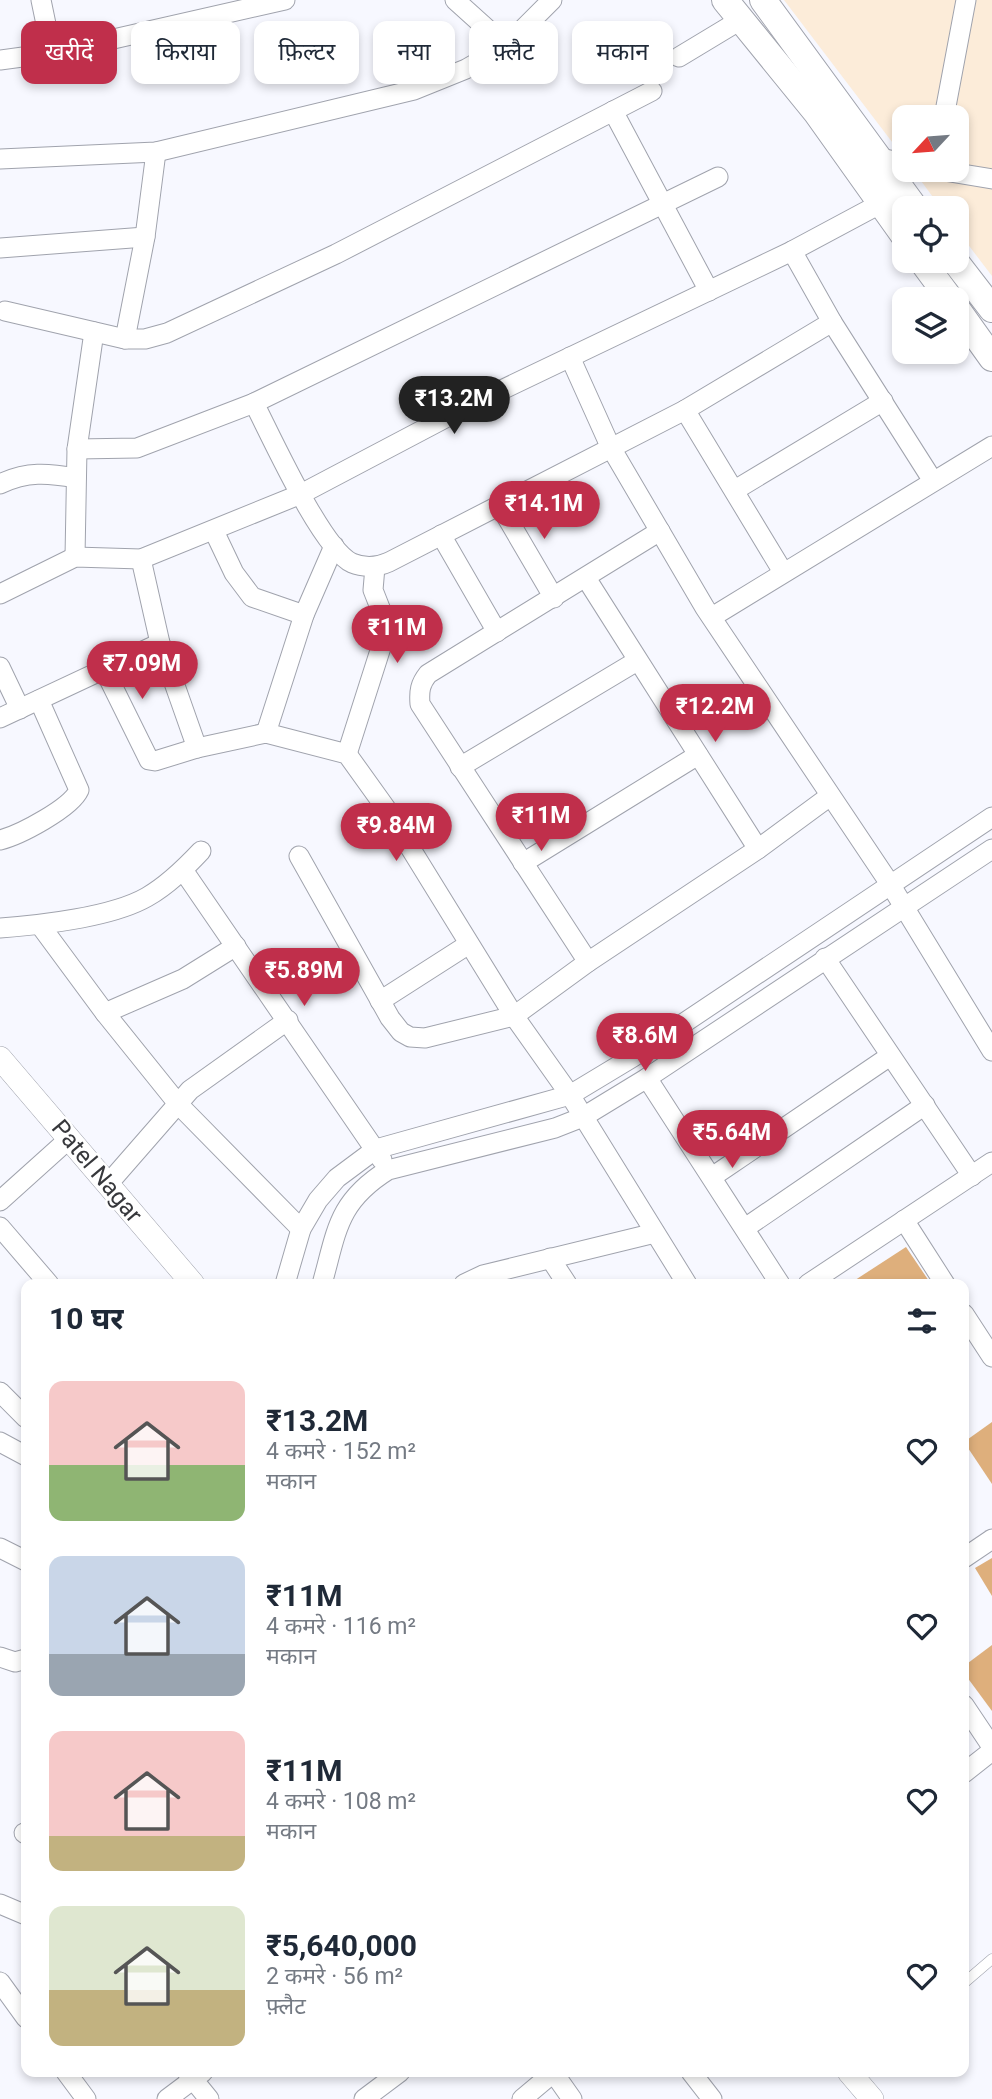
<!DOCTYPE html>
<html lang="hi">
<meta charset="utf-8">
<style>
:root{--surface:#fff;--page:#f2f2f3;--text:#1f2937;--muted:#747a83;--accent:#c02f4b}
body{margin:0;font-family:Roboto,"Noto Sans Devanagari",sans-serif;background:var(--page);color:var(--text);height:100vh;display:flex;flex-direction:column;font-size:26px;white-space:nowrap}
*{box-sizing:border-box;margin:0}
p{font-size:23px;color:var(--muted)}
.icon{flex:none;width:38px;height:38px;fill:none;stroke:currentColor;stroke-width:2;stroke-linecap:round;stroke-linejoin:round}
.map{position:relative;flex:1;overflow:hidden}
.sheet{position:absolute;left:21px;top:1279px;width:948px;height:798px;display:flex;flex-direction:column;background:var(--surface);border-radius:14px;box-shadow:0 4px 10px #0003}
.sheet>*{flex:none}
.banner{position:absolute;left:21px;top:21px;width:950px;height:63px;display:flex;gap:14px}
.needle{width:46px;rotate:244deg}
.controls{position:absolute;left:892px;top:105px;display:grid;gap:14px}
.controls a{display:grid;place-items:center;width:77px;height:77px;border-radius:14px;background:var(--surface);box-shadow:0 4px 10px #0003;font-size:35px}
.price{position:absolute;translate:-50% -60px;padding:0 16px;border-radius:24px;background:var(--accent);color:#fff;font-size:23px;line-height:46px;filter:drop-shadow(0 2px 4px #0008)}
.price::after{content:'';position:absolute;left:50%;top:42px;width:21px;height:16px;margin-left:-10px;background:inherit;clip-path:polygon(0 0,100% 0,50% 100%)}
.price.on{background:#222;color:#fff}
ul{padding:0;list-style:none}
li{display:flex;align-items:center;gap:21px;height:175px;padding:0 28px}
li span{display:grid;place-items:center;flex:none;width:196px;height:140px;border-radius:14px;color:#555}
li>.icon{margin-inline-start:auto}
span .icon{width:84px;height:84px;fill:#fffc;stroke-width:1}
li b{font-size:30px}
h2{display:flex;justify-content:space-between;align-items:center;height:84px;padding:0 28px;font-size:30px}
.chip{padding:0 24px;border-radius:14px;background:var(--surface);box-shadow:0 4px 10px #0003;font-size:24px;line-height:63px}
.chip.on{background:var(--accent);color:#fff}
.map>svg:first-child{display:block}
.education{fill:#fcecd9}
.building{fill:#deaf7c}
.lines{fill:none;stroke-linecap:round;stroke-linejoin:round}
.service-casing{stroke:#a0a3ad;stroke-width:11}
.minor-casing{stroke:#a0a3ad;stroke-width:21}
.tertiary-casing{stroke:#a0a3ad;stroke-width:24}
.secondary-casing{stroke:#a0a3ad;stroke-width:28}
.service{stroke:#fff;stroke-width:10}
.minor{stroke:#fff;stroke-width:19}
.tertiary{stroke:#fff;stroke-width:23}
.secondary{stroke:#fff;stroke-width:26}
.labels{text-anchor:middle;stroke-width:5;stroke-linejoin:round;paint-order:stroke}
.street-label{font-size:24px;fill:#37383c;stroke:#fff}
</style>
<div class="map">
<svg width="992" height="2099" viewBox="0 0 992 2099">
<rect width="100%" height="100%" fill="#f7f8ff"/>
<path class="education" d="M784 0H992V276L957 230V208H941L913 170H957V117H905V159Z"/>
<g class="building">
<path d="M906 1247 931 1284H849Z"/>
<path d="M992 1422V1484L964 1442Z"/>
<path d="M992 1558V1596L975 1568Z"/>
<path d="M992 1645V1711L964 1673V1666Z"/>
</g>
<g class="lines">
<g class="service-casing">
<path id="service" d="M964 1983 992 1959"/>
</g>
<g class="minor-casing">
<g id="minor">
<path d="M41 0 52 53"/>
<path d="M455 0 506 46"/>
<path d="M679 57 742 19"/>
<path d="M0 60 52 53 285 0"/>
<path d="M613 111 709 291"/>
<path d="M944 117 966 0"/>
<path d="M875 157 905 163"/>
<path d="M0 159 156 152 414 90 466 69 506 46 552 0"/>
<path d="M938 170 992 179"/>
<path d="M0 248 145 237"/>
<path d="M792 251 832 322 933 481"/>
<path d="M5 311 125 339H145L167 333 336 254 652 91"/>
<path d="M125 339 145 237 156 152"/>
<path d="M570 357 610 446 705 608 890 884 992 1051"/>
<path d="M254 403C271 436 322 549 352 563 364 568 378 567 389 562L685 410 832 322"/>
<path d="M685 410 783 572"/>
<path d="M77 449 137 448 254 403 718 177"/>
<path d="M0 484C27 471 48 473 76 478"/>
<path d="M735 490 883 401"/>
<path d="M499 504 554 598"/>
<path d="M214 531 234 573 252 597 304 615"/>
<path d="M441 535 497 632"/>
<path d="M75 557 77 449 94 332"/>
<path d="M141 559 160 643 197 748"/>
<path d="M586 578 758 849"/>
<path d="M0 594 75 557 141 559 301 494 468 406 792 251 891 198"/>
<path d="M712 617 992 446"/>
<path d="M0 667 20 709"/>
<path d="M104 669 149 760 155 761 197 748 266 733 347 754 385 807 514 1016 570 1095 687 1284"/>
<path d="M0 718 160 643"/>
<path d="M266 733 304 615 334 546"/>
<path d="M347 754 384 638 386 623 373 590 375 567"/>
<path d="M460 767 637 661"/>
<path d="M0 840C20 835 71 808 79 790L39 700"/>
<path d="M299 856 390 1018 401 1032 410 1037 425 1038 514 1016 588 962 758 849 830 796"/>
<path d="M523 863 698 755"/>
<path d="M183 870 382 1160"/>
<path d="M40 925 105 1013 179 1105 301 1229"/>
<path d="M0 928C41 925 112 917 147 897 168 885 185 868 201 851"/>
<path d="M825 958 972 1176"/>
<path d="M588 962 420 704C419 691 420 684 428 674L660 531"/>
<path d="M380 1001 469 944"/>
<path d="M105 1013 183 979 236 946"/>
<path d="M647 1078 780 1284"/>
<path d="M712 1177 890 1056"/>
<path d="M108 1184 190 1090 288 1020"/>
<path d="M0 1201 70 1138"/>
<path d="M904 1220 945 1284"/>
<path d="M0 1227 49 1284"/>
<path d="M745 1228 925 1105"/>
<path d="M550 1258 567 1284"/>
<path d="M285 1284 301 1229 318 1200 337 1178 376 1149 570 1095 633 1057 992 817"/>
<path d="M322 1284C337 1231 337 1202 388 1170L555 1128 583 1117 647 1078 992 849"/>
<path d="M464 1284 483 1275 655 1233"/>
<path d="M808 1284 992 1162"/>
<path d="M964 1314 992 1357"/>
<path d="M0 1392 26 1418"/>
<path d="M0 1442 26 1456"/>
<path d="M0 1548 26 1561"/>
<path d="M964 1558 992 1539"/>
<path d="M0 1657 15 1662 26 1659"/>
<path d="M964 1705 992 1747"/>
<path d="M964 1773 992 1751"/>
<path d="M24 1833 26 1834"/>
<path d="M0 1904 26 1915"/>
<path d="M0 1982 26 2018"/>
<path d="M66 2072 86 2099"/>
<path d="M187 2072 209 2099"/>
<path d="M553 2072 572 2099"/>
<path d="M691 2072 712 2099"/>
<path d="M167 2099 203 2072"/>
<path d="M364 2099 400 2072"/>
<path d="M522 2099 553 2073"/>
</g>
</g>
<g class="tertiary-casing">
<g id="tertiary">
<path d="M0 1058 193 1284"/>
<path d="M849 2072 872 2099"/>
</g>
</g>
<g class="secondary-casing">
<g id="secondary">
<path d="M725 0 816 112 905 237"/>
<path d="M763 0 915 208"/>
<path d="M922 261 950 299"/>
<path d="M955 261 992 309"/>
<path d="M957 309 992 358"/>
</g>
</g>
<use href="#service" class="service"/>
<use href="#minor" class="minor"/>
<use href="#tertiary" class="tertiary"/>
<use href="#secondary" class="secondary"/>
</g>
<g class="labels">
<g class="street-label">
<text transform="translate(97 1171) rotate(50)" y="8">Patel Nagar</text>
</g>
</g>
</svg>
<div class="controls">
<a><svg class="needle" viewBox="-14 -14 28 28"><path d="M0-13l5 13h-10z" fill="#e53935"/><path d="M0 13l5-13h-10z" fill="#747a83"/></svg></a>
<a><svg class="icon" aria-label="locate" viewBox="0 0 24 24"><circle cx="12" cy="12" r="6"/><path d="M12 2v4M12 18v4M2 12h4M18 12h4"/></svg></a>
<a><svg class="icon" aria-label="layers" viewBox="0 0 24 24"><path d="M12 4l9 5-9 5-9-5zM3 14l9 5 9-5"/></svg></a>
</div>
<b class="price on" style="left:454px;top:436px">₹13.2M</b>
<b class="price" style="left:544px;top:541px">₹14.1M</b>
<b class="price" style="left:397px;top:665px">₹11M</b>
<b class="price" style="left:142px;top:701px">₹7.09M</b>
<b class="price" style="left:715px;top:744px">₹12.2M</b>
<b class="price" style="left:541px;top:853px">₹11M</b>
<b class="price" style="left:396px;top:863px">₹9.84M</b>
<b class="price" style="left:304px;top:1008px">₹5.89M</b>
<b class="price" style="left:645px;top:1073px">₹8.6M</b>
<b class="price" style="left:732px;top:1170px">₹5.64M</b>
<div class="banner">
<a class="chip on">खरीदें</a>
<a class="chip">किराया</a>
<a class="chip">फ़िल्टर</a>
<a class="chip">नया</a>
<a class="chip">फ़्लैट</a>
<a class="chip">मकान</a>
</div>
<section class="sheet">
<h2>10 घर<svg class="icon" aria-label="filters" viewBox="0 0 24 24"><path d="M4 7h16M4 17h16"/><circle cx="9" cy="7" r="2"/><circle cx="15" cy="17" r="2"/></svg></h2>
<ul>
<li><span style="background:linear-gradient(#f6c9c9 60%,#8fb573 0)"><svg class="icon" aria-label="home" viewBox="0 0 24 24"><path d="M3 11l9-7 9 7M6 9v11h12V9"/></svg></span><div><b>₹13.2M</b><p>4 कमरे · 152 m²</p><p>मकान</p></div><svg class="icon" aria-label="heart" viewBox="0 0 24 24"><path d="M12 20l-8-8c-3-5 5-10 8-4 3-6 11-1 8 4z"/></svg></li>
<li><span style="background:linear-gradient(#c9d6e8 70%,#9aa5b1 0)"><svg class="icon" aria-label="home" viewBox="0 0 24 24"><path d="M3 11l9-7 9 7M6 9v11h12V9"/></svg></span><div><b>₹11M</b><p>4 कमरे · 116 m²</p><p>मकान</p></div><svg class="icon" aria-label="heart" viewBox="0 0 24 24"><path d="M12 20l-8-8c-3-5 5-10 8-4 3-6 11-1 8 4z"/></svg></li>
<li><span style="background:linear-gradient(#f6c9c9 75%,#c2b280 0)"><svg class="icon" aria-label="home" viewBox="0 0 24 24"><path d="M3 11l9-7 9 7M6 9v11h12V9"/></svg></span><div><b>₹11M</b><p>4 कमरे · 108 m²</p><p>मकान</p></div><svg class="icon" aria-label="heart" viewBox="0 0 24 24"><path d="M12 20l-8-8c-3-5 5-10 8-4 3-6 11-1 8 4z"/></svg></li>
<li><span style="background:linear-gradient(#dfe7d0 60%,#c2b280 0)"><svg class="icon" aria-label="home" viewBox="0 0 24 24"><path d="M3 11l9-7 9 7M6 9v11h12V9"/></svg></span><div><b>₹5,640,000</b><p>2 कमरे · 56 m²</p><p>फ़्लैट</p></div><svg class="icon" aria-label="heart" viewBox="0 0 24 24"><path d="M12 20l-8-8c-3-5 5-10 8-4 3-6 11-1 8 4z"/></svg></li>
</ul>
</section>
</div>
